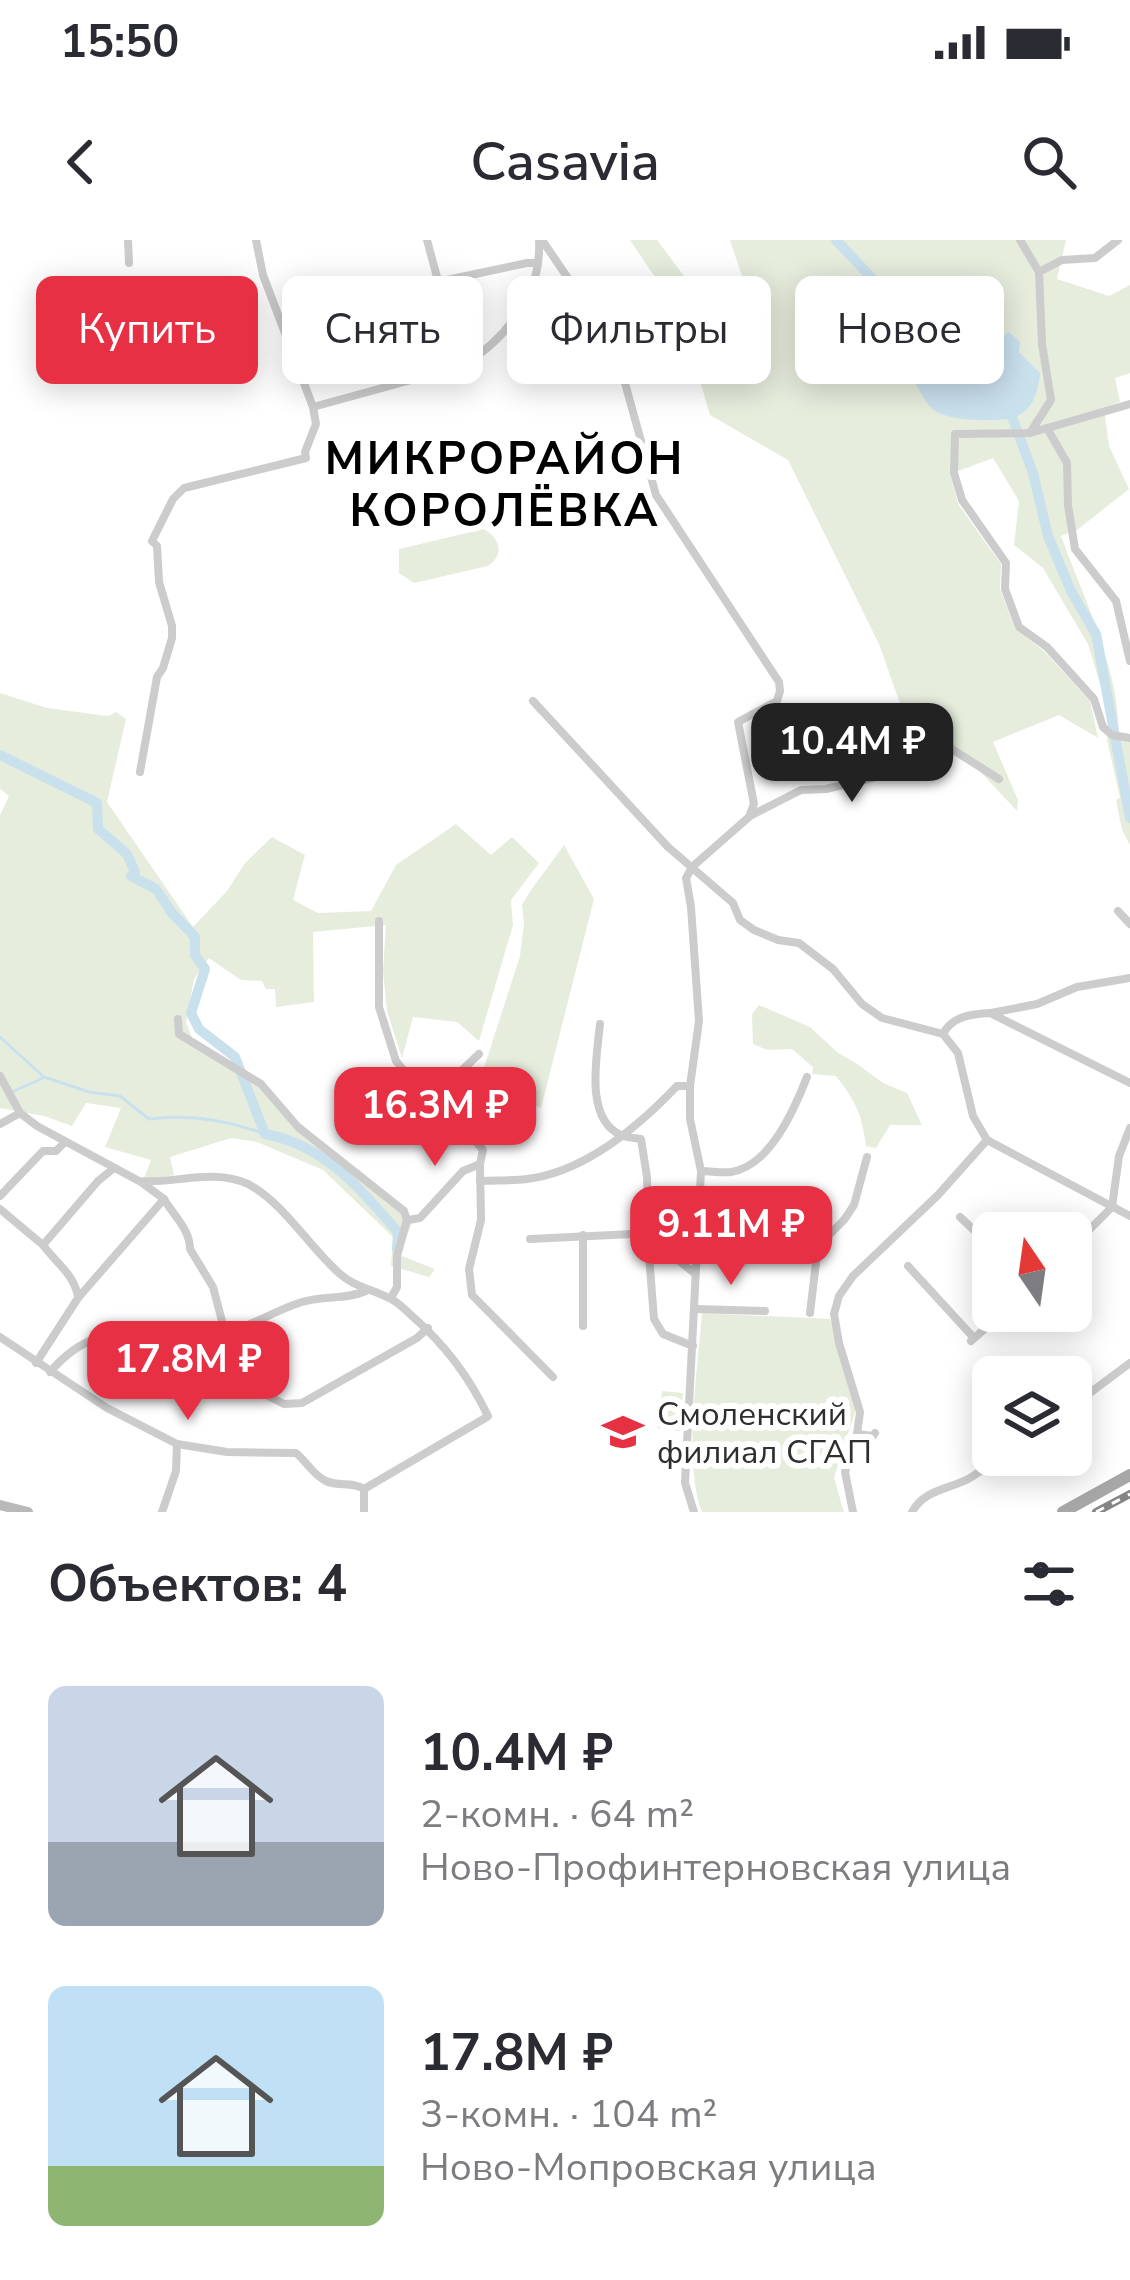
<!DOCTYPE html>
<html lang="ru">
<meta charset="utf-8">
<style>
:root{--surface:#fff;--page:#f7f7f7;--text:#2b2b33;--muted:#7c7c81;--accent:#e83044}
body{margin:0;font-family:"Nunito Sans",sans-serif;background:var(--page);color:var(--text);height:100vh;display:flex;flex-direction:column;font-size:45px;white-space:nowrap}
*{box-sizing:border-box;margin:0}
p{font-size:39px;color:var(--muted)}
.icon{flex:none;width:66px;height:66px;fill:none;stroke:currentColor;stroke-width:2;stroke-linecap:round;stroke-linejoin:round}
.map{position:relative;height:1272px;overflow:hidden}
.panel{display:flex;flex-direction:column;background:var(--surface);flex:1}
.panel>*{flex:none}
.hud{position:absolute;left:36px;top:36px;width:1059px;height:108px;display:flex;gap:24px}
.needle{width:78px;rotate:347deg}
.tools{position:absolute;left:972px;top:972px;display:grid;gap:24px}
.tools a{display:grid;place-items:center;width:120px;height:120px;border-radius:18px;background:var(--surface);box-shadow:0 6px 30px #0003;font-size:60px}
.price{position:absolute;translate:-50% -102px;padding:0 27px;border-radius:24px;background:var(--accent);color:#fff;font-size:39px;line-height:78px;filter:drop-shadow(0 3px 6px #0008)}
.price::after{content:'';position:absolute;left:50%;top:72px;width:36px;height:27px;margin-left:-18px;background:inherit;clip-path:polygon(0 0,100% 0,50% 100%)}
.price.on{background:#222;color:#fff}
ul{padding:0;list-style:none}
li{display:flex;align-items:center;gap:36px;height:300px;padding:0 48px}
li span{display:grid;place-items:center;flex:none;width:336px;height:240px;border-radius:18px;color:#555}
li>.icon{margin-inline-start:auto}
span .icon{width:144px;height:144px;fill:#fffc;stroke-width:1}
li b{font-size:51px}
h2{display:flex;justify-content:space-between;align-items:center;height:144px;padding:0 48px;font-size:51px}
.chip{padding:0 42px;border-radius:18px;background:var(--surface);box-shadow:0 6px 30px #0003;font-size:42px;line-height:108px}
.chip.on{background:var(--accent);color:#fff}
.status{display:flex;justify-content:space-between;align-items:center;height:84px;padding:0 60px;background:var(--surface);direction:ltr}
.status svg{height:33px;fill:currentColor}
header{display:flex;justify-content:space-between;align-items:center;height:156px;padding:0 48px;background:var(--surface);font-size:54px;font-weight:600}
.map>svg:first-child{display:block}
.green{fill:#e6eddd}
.water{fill:#c9e0ed}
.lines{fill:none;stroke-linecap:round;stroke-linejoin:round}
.stream{stroke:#c9e0ed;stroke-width:3}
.river{stroke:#c9e0ed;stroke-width:10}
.street{stroke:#ccc;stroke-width:8}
.secondary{stroke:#b9b9b9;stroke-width:10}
.primary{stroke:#a7a7a7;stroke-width:12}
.rail-casing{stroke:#848484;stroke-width:8}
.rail{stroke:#fff;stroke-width:3;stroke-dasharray:9;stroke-linecap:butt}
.labels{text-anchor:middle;stroke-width:12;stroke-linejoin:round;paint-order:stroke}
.poi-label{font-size:33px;fill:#2f2f2f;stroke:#fff;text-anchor:start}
.district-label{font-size:45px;font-weight:bold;letter-spacing:3px;fill:#000;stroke:#fff}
</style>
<div class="status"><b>15:50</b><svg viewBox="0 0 49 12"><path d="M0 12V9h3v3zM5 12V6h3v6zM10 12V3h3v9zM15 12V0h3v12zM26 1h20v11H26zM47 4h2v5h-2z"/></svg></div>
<header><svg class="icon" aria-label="back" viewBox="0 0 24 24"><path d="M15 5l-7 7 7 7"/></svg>Casavia<svg class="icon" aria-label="search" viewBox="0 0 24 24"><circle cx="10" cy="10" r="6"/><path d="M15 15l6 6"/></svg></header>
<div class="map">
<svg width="1130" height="1272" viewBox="0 0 1130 1272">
<rect width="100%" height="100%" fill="#fff"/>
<g class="green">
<path d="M630 0H657L705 64 746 48 730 0H1066L1057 39 1109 56 1130 45V133L1115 138 1120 162 1104 168 1109 206 1129 249 1077 290 1061 296C1082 354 1123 438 1118 498L1130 501V605L1122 590 1116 560 1120 558 1107 500 1109 486 1104 457 1088 404 1043 328 1014 305 1019 261 993 218 950 234 958 264 1001 324 1000 349 1015 389 1044 411 1090 461 1098 498 1059 475 993 502 1018 560 1017 571 961 511 928 515 914 503 879 404 788 220 710 175 681 76Z"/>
<path d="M484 289C500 299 505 314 488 326L414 343 399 333V309Z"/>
<path d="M0 453 47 468 108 476 116 472 126 479 107 562 193 687 227 651 245 623 272 597 305 615 293 660 318 673 371 671 396 625 456 584 491 615 512 597 539 623 511 660 513 685 479 801 457 782 413 777 402 818 387 771 383 731 386 685 313 692 314 762 276 767 275 749H266L262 741 241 740 209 718 194 739 186 782 194 803 241 830 289 877 412 983 399 1015 435 1029 429 1037 391 1026 393 997 323 930 257 902 231 898 170 917 174 935 143 941 151 920 105 907 121 868 86 863 72 886 44 876 0 868V575L9 556 0 549Z"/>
<path d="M564 605 594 659 541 868 501 850 483 831 520 716 524 683 522 665 531 650Z"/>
<path d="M759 765 810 787 838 813 856 823 883 843 907 853 922 885H890L876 908 866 906C862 874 856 862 836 836L812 834 813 827 792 809 767 810 753 804 752 774Z"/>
<path d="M702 1073 830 1079 856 1169 834 1238 844 1272H702C683 1224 698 1127 702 1073Z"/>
<path d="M662 1151 683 1153 679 1191 657 1188Z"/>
</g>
<path class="water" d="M935 66C953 68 964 71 973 87L1001 97 1009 92 1020 102 1019 112 1040 133C1038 150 1036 163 1021 174 1007 184 944 182 931 168 918 154 897 103 892 83L902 73 927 81Z"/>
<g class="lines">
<g class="stream">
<path d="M0 797 44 837 89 852 120 856 149 879C190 874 227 880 265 894"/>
<path d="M14 851 43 838"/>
</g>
<g class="river">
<path d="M836 0 912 81"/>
<path d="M1009 169 1033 233 1048 296 1071 351 1096 394 1130 578"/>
<path d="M0 515 97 563 98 589 127 614 135 632 131 636 156 649 172 673 195 697V715L205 729 191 773 199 789 235 817 265 894C325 905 359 948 398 992L397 1009"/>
</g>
<g class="street">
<path d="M128 0 129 23"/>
<path d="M427 0 437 37 442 41 527 23H538"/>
<path d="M542 0 574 47 607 78 656 255 779 442 780 451 777 461 738 482 754 564 749 577 692 627"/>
<path d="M1020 0 1039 32"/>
<path d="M1130 164 1030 193 955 194 954 233 962 260 1006 323 1005 349 1019 387 1047 407 1094 459 1103 487 1112 495 1130 498"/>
<path d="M313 167 462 126C506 99 542 55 539 0"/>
<path d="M1047 188 1067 223 1068 265 1075 309 1116 361 1130 421"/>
<path d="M1030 193 1051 160 1042 104 1039 32 1062 20 1095 18 1118 0"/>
<path d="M533 461 668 607 733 663 740 680 754 690 778 700 799 703 833 729 862 764 882 778 943 794 958 813 973 876 987 900 1130 976"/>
<path d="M140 532 157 437 163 428 172 398V386L159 342 157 306 152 301 173 259 184 248 306 218 305 212 316 184 313 167 263 35 256 0"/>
<path d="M750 576 801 550 826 549 884 535 947 506 999 539"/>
<path d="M692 627 686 638 691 667 699 781 690 846V879L701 931 685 1243 694 1272"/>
<path d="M1118 671 1130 684"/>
<path d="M379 681V767L396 821 411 839 439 859 483 910 480 924 481 980 469 1029 472 1055 553 1137"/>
<path d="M991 773 1037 764 1077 747 1130 738"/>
<path d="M178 779 179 794 261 844 298 887 404 971 407 980 397 1016V1047L391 1058"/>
<path d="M600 784C597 816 584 879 621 895 627 898 635 898 641 899L647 937 648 975 655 1001 649 1015 654 1079 663 1094 693 1106"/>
<path d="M943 794C952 776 972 774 990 773L1130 843"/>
<path d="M0 836 20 873 37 886 139 941C174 944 213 928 248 944 283 962 310 1008 340 1034 355 1047 372 1049 389 1058 397 1061 404 1069 411 1075 445 1105 468 1135 488 1176"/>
<path d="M439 859 460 832 479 814"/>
<path d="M0 884 20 873"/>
<path d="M701 931C711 931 721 933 731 932 770 926 794 870 807 837"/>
<path d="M480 941C495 940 512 941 527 939 585 932 638 887 677 846H690"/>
<path d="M141 942 164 959"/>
<path d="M0 956 43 911H56L65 902"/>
<path d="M0 969 43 1005"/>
<path d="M960 977 993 1008"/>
<path d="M408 980 420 978 463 931 480 924"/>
<path d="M530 999 653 993"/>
<path d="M655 1001 694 1033"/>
<path d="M1071 1008 1112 967 1119 916 1130 888"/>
<path d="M908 1026 974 1098"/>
<path d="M78 1056C73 1033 56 1023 43 1005L98 941 114 928"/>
<path d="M695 1069 765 1071"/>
<path d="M810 1073 818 1006 844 980 854 965 867 917"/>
<path d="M583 1086V995"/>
<path d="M0 1097 107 1168 177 1204 227 1212 296 1213C306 1221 314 1236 326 1241 339 1247 352 1241 364 1249"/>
<path d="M971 1101 1005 1071"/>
<path d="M36 1123 78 1058 164 959C173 975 190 989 190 1009L213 1047 222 1081 223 1095 240 1127 270 1157 284 1164 302 1163 417 1098 428 1088"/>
<path d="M50 1132C81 1096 113 1088 159 1093 175 1095 190 1099 206 1097 241 1094 269 1072 302 1062 324 1055 346 1060 366 1051"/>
<path d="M1071 1167 1130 1123"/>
<path d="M857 1194 873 1196 875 1193"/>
<path d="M364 1249 487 1177"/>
<path d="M162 1272 176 1231 177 1204"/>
<path d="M364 1272V1249"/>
<path d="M853 1272 845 1232 857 1194 860 1172 839 1103 834 1074 839 1056 853 1036 938 955 987 900"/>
<path d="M912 1272C925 1249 948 1250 970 1238 981 1231 992 1223 1003 1215"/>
</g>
<path class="secondary" d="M0 1265 28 1272"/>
<path class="primary" d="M1063 1272 1130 1235"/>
<g class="rail-casing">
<path id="rail" d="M1096 1272 1130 1254"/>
</g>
<use href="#rail" class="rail"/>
</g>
<defs>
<g id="university-bare" transform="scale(3.24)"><path d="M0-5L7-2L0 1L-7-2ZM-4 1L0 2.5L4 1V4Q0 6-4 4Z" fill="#e83044" stroke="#fff" stroke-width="2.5" paint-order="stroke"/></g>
</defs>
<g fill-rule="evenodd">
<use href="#university-bare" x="623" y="1192"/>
</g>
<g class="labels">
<g class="poi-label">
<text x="657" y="1185">Смоленский<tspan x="657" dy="38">филиал СГАП</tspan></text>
</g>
<g class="district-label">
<text x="505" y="234">МИКРОРАЙОН<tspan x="505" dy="52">КОРОЛЁВКА</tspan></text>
</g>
</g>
</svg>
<div class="tools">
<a><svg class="needle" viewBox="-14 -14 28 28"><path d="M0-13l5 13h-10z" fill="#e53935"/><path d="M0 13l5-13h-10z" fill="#7c7c81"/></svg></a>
<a><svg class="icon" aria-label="layers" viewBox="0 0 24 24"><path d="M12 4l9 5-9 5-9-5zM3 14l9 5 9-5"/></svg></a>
</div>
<b class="price on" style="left:852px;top:565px">10.4M ₽</b>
<b class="price" style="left:435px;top:929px">16.3M ₽</b>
<b class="price" style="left:731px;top:1048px">9.11M ₽</b>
<b class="price" style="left:188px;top:1183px">17.8M ₽</b>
<div class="hud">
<a class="chip on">Купить</a>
<a class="chip">Снять</a>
<a class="chip">Фильтры</a>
<a class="chip">Новое</a>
</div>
</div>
<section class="panel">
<h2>Объектов: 4<svg class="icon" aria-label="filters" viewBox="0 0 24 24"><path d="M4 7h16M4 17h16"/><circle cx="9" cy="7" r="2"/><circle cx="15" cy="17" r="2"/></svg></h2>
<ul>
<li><span style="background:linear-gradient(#c9d6e8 65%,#9aa5b1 0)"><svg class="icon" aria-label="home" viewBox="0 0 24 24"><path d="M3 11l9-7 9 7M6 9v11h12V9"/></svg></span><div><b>10.4M ₽</b><p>2-комн. · 64 m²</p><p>Ново-Профинтерновская улица</p></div></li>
<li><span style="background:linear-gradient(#bfe0f5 75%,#8fb573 0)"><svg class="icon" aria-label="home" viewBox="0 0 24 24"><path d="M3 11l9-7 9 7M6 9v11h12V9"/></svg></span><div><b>17.8M ₽</b><p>3-комн. · 104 m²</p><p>Ново-Мопровская улица</p></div></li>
</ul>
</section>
